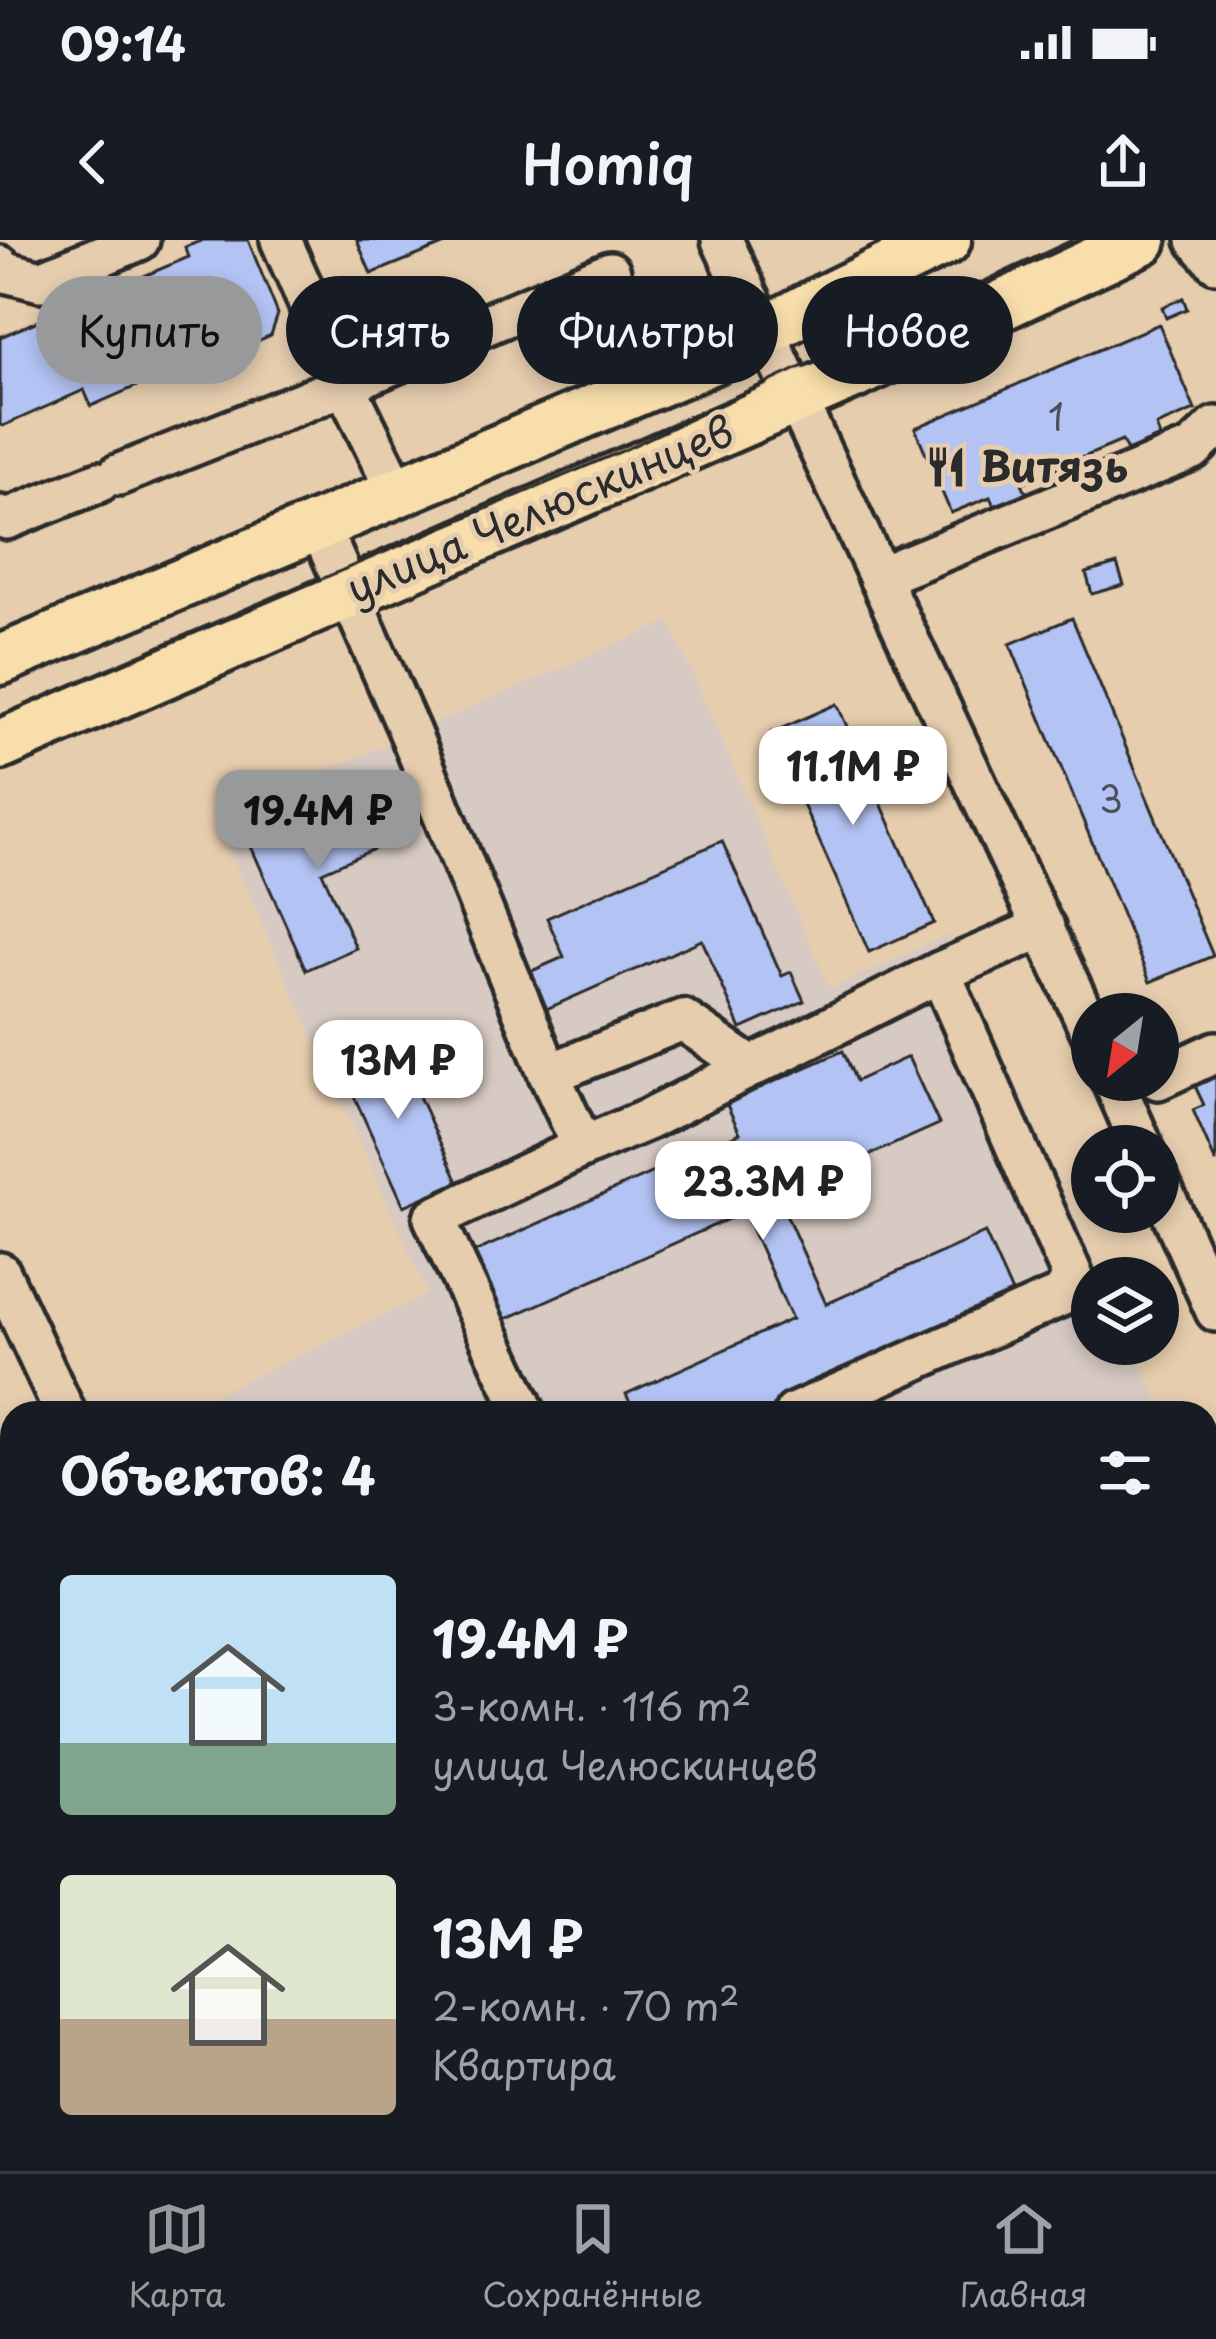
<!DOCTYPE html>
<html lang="ru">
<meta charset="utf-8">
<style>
:root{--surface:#171b24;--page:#20242c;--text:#f1f3f6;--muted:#9ea1a6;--line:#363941;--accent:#98999b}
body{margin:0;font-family:"Playpen Sans",sans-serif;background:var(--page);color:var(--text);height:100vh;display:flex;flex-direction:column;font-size:45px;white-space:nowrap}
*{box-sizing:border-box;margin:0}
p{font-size:39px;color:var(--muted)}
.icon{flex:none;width:66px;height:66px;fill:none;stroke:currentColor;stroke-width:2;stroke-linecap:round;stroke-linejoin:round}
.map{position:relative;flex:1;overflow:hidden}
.details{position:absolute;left:0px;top:1161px;width:1218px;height:771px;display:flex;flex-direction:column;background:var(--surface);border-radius:36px 36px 0 0;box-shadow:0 6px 18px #0003}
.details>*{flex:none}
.banner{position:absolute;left:36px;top:36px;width:1146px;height:108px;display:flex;gap:24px}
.needle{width:78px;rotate:210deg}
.controls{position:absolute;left:1071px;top:753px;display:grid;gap:24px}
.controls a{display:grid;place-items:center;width:108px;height:108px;border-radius:50%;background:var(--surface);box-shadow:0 6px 18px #0003;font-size:60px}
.price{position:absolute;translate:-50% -102px;padding:0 27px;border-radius:24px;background:#fff;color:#222;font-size:39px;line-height:78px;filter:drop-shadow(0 3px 6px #0008)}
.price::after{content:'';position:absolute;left:50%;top:72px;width:36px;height:27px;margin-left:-18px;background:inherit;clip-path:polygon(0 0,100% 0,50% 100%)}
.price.selected{background:var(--accent);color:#111}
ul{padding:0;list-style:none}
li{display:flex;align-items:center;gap:36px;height:300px;padding:0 60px}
li span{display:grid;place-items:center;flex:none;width:336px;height:240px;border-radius:12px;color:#555}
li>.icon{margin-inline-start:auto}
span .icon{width:144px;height:144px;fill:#fffc;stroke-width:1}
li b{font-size:51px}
h2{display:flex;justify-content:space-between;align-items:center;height:144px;padding:0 60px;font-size:51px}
.tag{padding:0 42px;border-radius:54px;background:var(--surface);box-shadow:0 6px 18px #0003;font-size:42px;line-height:108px}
.tag.selected{background:var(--accent);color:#111}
.status{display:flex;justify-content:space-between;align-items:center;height:84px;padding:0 60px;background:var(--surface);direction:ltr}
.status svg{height:33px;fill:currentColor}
header{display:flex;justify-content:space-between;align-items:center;height:156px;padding:0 60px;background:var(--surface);font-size:54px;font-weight:600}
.menu{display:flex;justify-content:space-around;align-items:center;height:168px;border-top:3px solid var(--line);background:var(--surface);font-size:33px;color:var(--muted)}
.menu a{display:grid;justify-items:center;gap:6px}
.menu .selected{color:var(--accent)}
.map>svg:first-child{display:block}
.built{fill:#d7cac3}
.building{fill:#b3c3f3;stroke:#2b2b2b;stroke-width:3}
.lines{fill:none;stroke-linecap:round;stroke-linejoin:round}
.minor-casing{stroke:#2b2b2b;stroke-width:48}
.major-casing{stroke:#2b2b2b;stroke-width:57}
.minor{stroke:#e6cdae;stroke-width:39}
.major{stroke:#f8deab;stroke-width:48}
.tram{stroke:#2b2b2b;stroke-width:3}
.labels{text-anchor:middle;stroke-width:10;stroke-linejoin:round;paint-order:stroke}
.number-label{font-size:36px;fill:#4d515d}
.poi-label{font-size:42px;font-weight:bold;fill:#2b2b2b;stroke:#e6cdae;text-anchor:start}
.street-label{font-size:42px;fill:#2b2b2b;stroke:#e6cdae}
</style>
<div class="status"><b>09:14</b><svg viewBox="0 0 49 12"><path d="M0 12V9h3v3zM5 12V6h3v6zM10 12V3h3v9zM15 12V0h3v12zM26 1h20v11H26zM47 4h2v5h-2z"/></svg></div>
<header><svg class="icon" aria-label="back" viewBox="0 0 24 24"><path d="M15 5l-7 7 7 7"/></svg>Homiq<svg class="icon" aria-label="share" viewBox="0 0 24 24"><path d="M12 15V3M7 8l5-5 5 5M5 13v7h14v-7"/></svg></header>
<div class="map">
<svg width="1216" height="1931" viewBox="0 0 1216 1931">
<rect width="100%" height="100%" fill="#e6cdae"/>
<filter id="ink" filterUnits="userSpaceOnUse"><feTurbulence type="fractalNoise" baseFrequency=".00833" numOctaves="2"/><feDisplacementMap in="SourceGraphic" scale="24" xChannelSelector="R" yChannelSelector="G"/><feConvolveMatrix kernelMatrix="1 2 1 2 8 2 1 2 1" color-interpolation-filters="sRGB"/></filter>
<g filter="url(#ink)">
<g class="built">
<path d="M669 381 830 749 949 694 1102 1038H1092V1104H1132L1164 1173H177L428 1054 215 579Z"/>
<path d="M1206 1254 1216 1274V1512L1206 1530Z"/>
</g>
<g class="building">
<path d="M203 0H248L278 74 271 95 222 117 219 110 91 166 84 150 3 186 0 185V97L189 17 185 7Z"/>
<path d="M357 0H455L371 34Z"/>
<path d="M1183 58 1187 69 1166 78 1162 67Z"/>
<path d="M1159 84 1195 170 1156 186 1160 197 1127 211 1122 201 1022 243 1027 254 995 267 990 257 951 273 915 188Z"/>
<path d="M1117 324 1124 345 1092 354 1086 333Z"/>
<path d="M1072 378 1213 716 1150 742 1010 404Z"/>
<path d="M837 464 934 683 869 712 771 493Z"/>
<path d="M369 550 392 601 322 632 356 708 306 730 249 602Z"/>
<path d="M722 601 782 736 791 732 804 761 741 789 702 700 544 770 527 733 564 717 547 678Z"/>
<path d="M392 797 458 942 404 966 338 821Z"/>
<path d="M843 811 856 841 908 817 939 884 778 956 826 1064 985 993 1015 1060 763 1173H635L626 1154 792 1079 744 972 499 1082 468 1015 740 893 726 863Z"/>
<path d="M1216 835V923L1193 870 1204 865 1194 844Z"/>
<path d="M1216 1751V1883L1206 1877V1782L1210 1776 1206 1755Z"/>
<path d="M568 1920H744L746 1931H571L564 1927Z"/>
<path d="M834 1920H910L905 1931H828Z"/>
</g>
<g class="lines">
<g class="minor-casing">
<g id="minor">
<path d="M281 0 344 143 397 252"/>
<path d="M722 0 1092 793"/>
<path d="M1197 0 1216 22"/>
<path d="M0 26 6 32 41 41 139 0"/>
<path d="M118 235 320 155 610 32"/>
<path d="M0 276 7 279 99 242"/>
<path d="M319 285 410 493 549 834"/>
<path d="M879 337 1193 209 1216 187"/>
<path d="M1158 839 1216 812"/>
<path d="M1113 840 1142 906"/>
<path d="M583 907 649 879 751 827"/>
<path d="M1158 941 1216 1071"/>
<path d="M0 1033 65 1173"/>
<path d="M525 1173 434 978 583 907 549 834 683 780 751 827 940 732 1044 687"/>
<path d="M795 1173 1063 1055 1073 1037 940 732"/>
<path d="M0 1254 12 1249"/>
<path d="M0 1426 12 1450"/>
<path d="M1206 1592 1216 1573"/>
<path d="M0 1709 12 1703"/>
<path d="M0 1897 12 1891"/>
<path d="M431 1920 437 1931"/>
<path d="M794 1931 801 1920"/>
<path d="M1077 1931 1088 1920"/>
</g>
</g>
<g class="major-casing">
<g id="major">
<path d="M0 420 713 119 827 58 946 0"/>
<path d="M0 505 863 130 1142 0"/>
</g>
</g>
<use href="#minor" class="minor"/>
<use href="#major" class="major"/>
<path class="tram" d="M0 476 622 211 1072 0"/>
</g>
</g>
<defs>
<g id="restaurant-bare" transform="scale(3.24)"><path d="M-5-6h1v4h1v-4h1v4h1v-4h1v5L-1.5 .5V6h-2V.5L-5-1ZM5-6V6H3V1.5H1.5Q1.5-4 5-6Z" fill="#2b2b2b" stroke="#e6cdae" stroke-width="2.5" paint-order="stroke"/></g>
</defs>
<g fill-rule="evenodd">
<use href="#restaurant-bare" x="946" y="227"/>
</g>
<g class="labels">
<g class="number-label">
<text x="1056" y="191">1</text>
<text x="1111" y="573">3</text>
</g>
<g class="poi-label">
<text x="980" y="242">Витязь</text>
</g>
<g class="street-label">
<text transform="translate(540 270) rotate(-23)" y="15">улица Челюскинцев</text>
</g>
</g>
</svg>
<div class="controls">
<a><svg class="needle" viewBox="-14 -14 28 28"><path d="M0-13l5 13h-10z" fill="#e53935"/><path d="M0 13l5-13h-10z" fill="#9ea1a6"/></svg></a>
<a><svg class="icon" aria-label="locate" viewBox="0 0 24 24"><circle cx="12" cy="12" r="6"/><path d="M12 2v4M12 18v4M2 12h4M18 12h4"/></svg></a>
<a><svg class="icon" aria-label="layers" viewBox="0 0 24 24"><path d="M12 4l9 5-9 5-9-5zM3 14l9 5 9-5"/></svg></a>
</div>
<b class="price" style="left:853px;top:588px">11.1M ₽</b>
<b class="price selected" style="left:318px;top:632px">19.4M ₽</b>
<b class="price" style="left:398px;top:882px">13M ₽</b>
<b class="price" style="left:763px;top:1003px">23.3M ₽</b>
<div class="banner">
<a class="tag selected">Купить</a>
<a class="tag">Снять</a>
<a class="tag">Фильтры</a>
<a class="tag">Новое</a>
</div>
<section class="details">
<h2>Объектов: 4<svg class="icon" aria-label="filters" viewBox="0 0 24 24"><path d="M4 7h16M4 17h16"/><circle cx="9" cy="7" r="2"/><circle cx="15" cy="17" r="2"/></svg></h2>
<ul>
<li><span style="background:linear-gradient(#bfe0f5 70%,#7fa58c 0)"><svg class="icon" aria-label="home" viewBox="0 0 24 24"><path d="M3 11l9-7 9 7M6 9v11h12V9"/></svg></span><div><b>19.4M ₽</b><p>3-комн. · 116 m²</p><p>улица Челюскинцев</p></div></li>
<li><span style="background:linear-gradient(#dfe7d0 60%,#b9a48a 0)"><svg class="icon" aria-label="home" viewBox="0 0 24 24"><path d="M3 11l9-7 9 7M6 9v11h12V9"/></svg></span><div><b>13M ₽</b><p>2-комн. · 70 m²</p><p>Квартира</p></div></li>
</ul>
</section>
</div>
<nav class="menu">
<a class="selected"><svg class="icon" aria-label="map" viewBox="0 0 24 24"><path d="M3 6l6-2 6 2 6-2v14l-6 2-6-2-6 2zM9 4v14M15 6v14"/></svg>Карта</a>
<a><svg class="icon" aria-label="saved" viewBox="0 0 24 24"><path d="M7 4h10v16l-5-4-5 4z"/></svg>Сохранённые</a>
<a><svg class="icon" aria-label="home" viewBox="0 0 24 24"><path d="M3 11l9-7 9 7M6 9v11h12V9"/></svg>Главная</a>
</nav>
